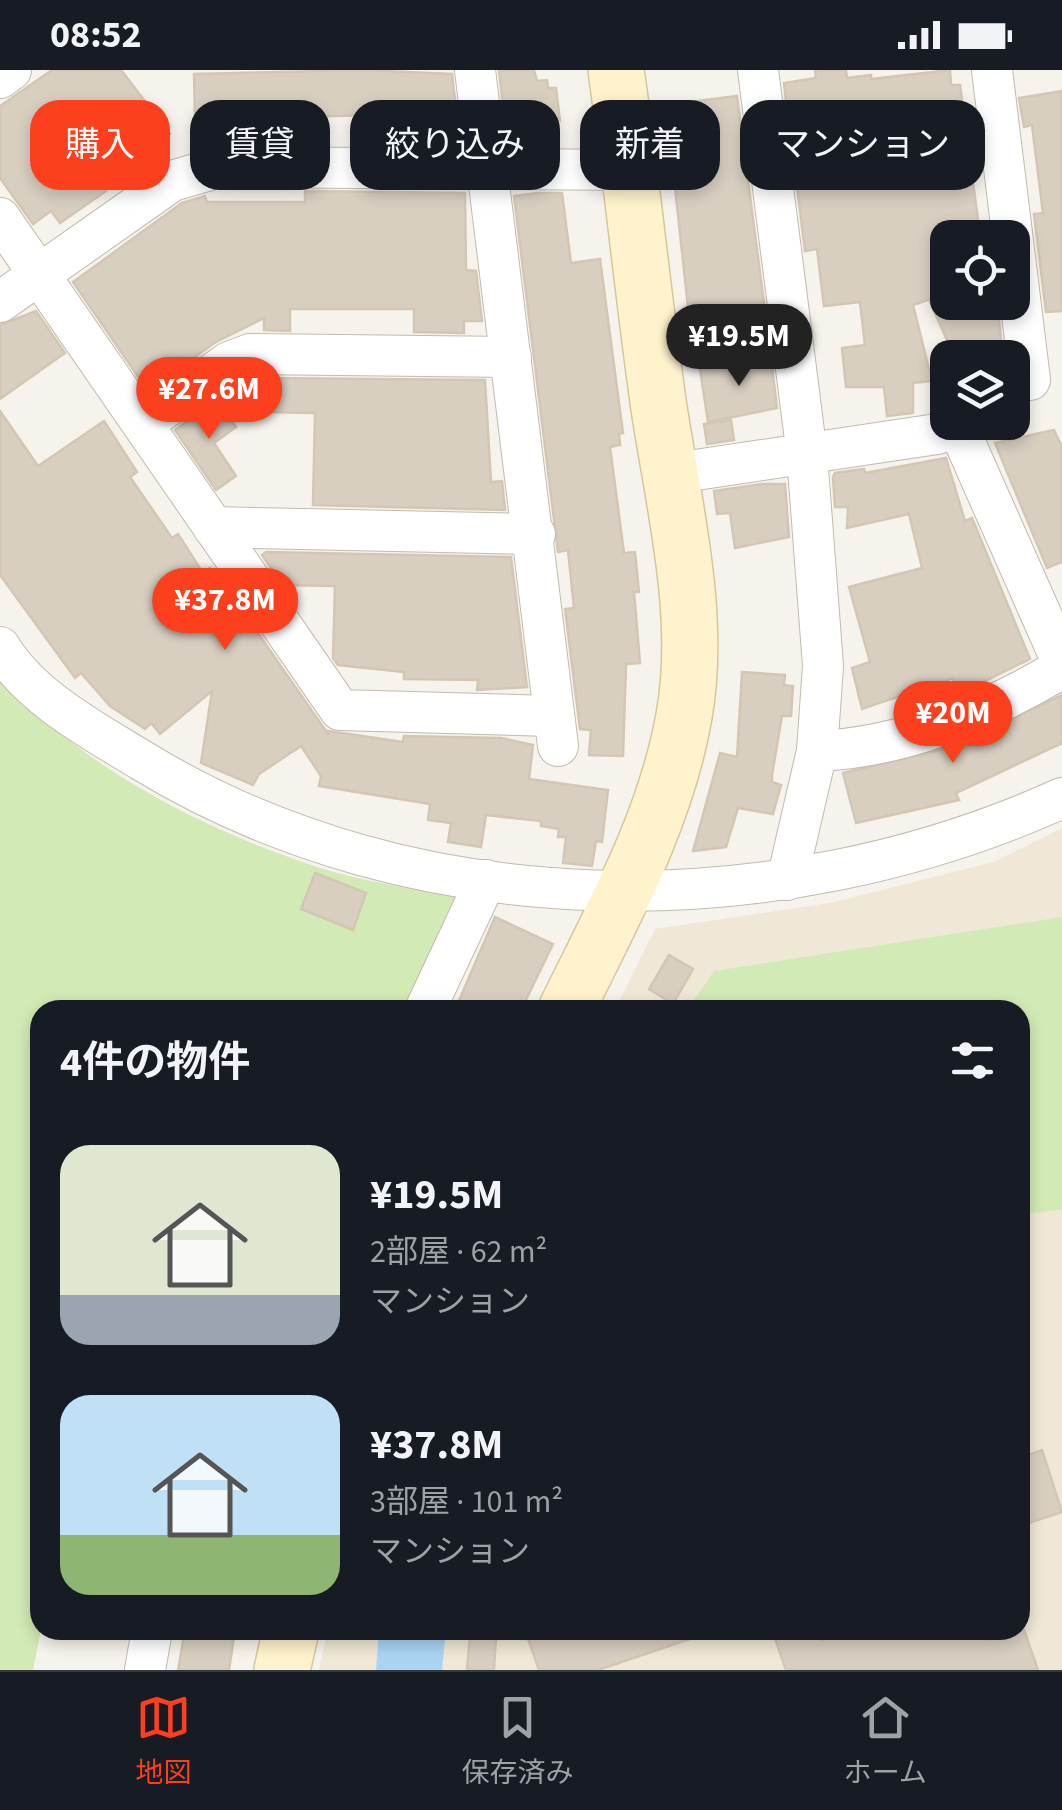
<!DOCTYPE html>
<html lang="ja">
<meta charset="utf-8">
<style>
:root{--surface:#171b24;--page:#242831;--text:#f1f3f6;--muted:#9ea1a6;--line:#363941;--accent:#fc3f1d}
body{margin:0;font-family:"Source Sans 3","Noto Sans JP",sans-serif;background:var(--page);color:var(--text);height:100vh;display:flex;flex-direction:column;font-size:38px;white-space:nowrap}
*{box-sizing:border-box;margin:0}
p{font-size:32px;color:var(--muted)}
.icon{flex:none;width:55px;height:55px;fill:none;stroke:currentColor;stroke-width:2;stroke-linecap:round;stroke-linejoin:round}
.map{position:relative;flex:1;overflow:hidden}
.details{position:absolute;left:30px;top:930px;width:1000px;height:640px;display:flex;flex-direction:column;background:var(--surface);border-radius:30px;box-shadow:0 5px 15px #0003}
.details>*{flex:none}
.top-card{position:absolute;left:30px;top:30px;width:1002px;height:90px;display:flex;gap:20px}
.fabs{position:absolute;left:930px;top:150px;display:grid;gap:20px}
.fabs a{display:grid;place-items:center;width:100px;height:100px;border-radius:20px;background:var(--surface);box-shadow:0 5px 15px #0003;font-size:50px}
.price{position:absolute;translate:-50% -85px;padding:0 22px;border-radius:35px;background:var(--accent);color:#fff;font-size:32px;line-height:65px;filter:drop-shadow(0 2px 5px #0008)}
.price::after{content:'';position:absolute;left:50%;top:60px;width:30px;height:22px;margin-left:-15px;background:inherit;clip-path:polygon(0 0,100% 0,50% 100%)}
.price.current{background:#222;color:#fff}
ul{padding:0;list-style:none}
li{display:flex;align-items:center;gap:30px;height:250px;padding:0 30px}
li span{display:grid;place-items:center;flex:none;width:280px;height:200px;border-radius:30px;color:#555}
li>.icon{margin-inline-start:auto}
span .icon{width:120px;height:120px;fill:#fffc;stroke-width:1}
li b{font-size:42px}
h2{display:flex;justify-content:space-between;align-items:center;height:120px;padding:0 30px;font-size:42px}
.chip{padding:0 35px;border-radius:30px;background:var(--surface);box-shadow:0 5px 15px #0003;font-size:35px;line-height:90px}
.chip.current{background:var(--accent);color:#fff}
.status{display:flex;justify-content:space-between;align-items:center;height:70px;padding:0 50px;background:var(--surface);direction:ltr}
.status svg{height:28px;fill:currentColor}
.tab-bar{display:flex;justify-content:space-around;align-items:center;height:140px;border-top:2px solid var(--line);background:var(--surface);font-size:28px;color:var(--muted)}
.tab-bar a{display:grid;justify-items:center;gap:5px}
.tab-bar .current{color:var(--accent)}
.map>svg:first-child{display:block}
.education{fill:#efe8d6}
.green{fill:#d2eab5}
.water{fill:#a9d4f2}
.building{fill:#d8cfc1;stroke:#d3c7b4;stroke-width:2.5}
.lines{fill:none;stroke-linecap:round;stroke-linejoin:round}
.street-casing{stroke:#c2bbae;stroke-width:42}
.secondary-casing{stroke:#d6c79b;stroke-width:58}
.street{stroke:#fff;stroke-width:40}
.secondary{stroke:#fff3cd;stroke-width:55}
</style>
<div class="status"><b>08:52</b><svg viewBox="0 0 49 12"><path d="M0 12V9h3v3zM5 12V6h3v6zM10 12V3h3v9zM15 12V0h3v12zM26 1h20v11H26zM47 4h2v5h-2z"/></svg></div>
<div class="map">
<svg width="1062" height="1600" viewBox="0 0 1062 1600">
<rect width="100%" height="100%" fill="#f6f3ec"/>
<path class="education" d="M1062 758V1600H319L327 1560H1020V940H615L655 859 830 833 993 792Z"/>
<g class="green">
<path d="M0 606C79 696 199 757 311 795 357 811 407 817 454 827L458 840 410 940H40L41 1560 33 1600H0Z"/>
<path d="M1062 847V1140L1020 1144V940H687L714 901Z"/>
</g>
<path class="water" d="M379 1560H446L442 1600H376Z"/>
<g class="building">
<path d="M52 0H121L170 64 100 112 106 121 60 153 51 141 33 154 0 108V36Z"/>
<path d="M363 0 452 4 460 75 372 74V45L195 50 194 4Z"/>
<path d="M499 0H534L537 11 547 10 548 18H556L560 51 515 57 514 52 505 53Z"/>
<path d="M815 0H846L847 8 871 5V9L950 0 951 15H960L980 165 948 168V223L913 235 932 311 913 313V343L887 346 884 317H846L842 278 865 275 860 232 824 236 817 179 805 181 795 100 819 96 811 38 787 41 784 13 816 8Z"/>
<path d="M1062 21V241L1046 242 1034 144 1043 143 1032 55 1024 57 1019 28Z"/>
<path d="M737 26 765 241 694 248 689 246 666 35Z"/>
<path d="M305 121 465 123 466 200 476 201 482 251H464V263L414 262V239H290V261L264 260V248L216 272 182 296 176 287 141 311 73 212 182 133 205 126 207 132H305Z"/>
<path d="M537 123H562L571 193 600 189 623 363 619 364 620 375 610 377 624 483 635 482 639 522H634L640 593 626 594 623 686 589 685 591 660 580 659 565 539 574 538 568 480 558 482 514 126Z"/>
<path d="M930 232H997L1003 288H955Z"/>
<path d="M36 241 65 283 0 329V255Z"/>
<path d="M771 288 777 338 708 352 700 299Z"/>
<path d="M263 308 485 310 491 412 502 411 505 440 313 435 315 343 262 342Z"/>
<path d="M217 330 236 357 214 373 236 406 216 420 175 360Z"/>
<path d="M0 341 38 396 104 351 137 402 130 407 172 468 178 464 203 503 210 498 221 510 328 664V661L403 672 404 666 501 668 533 675 529 709 608 720 602 772 596 771 592 796 563 793 566 767H558L559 759 541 756V751L486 745 481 777 448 772 451 753 428 750 430 734 319 716 321 706 301 676 259 704 253 715 201 693 212 621 160 664 151 653 145 659 110 636 81 603 75 608 0 505Z"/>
<path d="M731 350 734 370 707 374 704 354Z"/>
<path d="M1054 360 1062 377V492L1047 498 995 373Z"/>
<path d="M946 388 965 451 972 448 1030 589 958 624 953 608 862 639 852 598 870 592 849 517 922 498 909 444 847 458 848 437H835L833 407 835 403 864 399 865 403Z"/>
<path d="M762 414H785L789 467 735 478 730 443 717 444 714 421Z"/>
<path d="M266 482 511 487 527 617 477 620 478 610 404 609V602L338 595 333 588 335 516 283 515 262 485Z"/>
<path d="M742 602 785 605 784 615 793 616 791 646H782L772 705V712L781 715 773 744 738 738 726 777 693 781 720 683 737 687Z"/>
<path d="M1062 625V673L956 723 959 730 856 753 843 703 953 677Z"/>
<path d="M315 803 366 823 353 860 301 839Z"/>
<path d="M495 847 553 874 521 940H455Z"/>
<path d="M669 885 693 899 673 934 649 919Z"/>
<path d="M1042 1380 1062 1442 1020 1456V1388Z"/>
<path d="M185 1560H235L229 1600H178Z"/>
<path d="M525 1560H701L702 1565 598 1600H539Z"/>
<path d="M772 1560H820L822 1570 850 1560H1024L1038 1600H786Z"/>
<path d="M470 1565 496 1567 494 1600H467Z"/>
</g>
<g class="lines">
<g class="street-casing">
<g id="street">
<path d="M475 0 558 676"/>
<path d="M758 0 807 385 823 596 817 681 787 810"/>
<path d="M992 0 1030 310"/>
<path d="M0 8 11 0"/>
<path d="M0 148 340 640 551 646"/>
<path d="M0 232 172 111 220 97 630 100"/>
<path d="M143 354 229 292 250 284 511 287"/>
<path d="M958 357 1062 592"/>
<path d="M669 404 937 364 966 352"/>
<path d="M213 457 535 464"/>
<path d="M0 577C30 627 92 660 141 690 414 857 775 858 1062 728"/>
<path d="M817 681C901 678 990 642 1062 598"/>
<path d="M425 940 486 810"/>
<path d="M145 1600 152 1560"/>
</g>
</g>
<g class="secondary-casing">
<g id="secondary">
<path d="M566 940C612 846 666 750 684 646 702 547 674 436 659 338 643 226 632 112 616 0"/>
<path d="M282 1600 291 1560"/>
</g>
</g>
<use href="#street" class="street"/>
<use href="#secondary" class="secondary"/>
</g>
</svg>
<div class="fabs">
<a><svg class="icon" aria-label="locate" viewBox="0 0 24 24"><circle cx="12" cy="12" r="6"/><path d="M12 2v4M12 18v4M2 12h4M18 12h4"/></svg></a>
<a><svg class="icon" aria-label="layers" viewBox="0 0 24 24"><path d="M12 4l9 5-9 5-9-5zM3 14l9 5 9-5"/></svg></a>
</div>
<b class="price current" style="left:739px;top:319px">¥19.5M</b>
<b class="price" style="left:209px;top:372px">¥27.6M</b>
<b class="price" style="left:225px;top:583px">¥37.8M</b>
<b class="price" style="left:953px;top:696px">¥20M</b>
<div class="top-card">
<a class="chip current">購入</a>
<a class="chip">賃貸</a>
<a class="chip">絞り込み</a>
<a class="chip">新着</a>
<a class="chip">マンション</a>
</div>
<section class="details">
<h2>4件の物件<svg class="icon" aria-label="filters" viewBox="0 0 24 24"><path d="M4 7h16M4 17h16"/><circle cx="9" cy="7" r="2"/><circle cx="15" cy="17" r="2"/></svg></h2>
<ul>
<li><span style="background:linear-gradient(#dfe7d0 75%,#9aa5b1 0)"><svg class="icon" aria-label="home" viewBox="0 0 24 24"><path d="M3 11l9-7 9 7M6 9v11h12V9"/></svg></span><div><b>¥19.5M</b><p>2部屋 · 62 m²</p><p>マンション</p></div></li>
<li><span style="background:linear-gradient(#bfe0f5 70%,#8fb573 0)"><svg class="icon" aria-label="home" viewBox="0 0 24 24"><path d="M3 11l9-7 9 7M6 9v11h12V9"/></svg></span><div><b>¥37.8M</b><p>3部屋 · 101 m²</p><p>マンション</p></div></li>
</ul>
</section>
</div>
<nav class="tab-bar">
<a class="current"><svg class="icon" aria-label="map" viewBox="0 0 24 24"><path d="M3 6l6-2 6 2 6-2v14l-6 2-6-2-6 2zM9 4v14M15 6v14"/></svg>地図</a>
<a><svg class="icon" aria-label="saved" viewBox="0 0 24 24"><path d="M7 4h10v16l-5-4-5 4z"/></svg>保存済み</a>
<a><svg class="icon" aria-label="home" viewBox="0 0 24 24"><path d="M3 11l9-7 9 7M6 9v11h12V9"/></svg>ホーム</a>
</nav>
